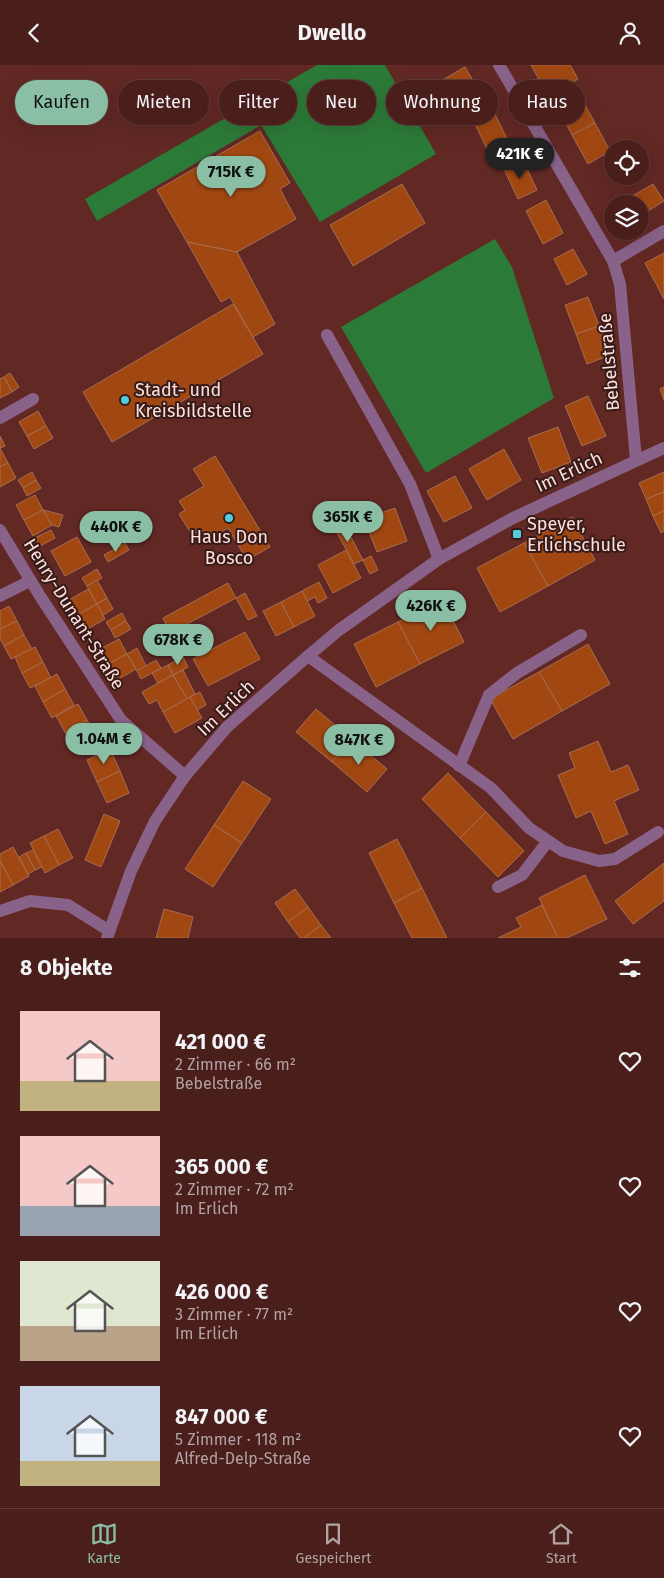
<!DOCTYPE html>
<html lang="de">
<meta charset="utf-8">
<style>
:root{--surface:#4a1e1b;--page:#512724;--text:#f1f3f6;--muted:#b2a2a3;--line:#613c3a;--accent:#8abfa5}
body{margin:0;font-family:"Fira Sans",sans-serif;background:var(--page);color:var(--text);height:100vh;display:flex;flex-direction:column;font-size:19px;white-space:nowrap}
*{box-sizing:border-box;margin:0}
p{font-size:16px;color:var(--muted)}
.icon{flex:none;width:28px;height:28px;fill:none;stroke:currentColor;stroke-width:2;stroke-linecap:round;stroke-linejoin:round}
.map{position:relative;height:873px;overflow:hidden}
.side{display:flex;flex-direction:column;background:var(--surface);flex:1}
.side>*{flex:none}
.top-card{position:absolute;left:15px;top:15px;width:635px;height:45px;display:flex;gap:10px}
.tools{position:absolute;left:604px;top:75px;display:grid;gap:10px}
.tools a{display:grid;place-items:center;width:45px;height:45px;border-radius:50%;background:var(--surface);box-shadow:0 5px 20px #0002,0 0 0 1px var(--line);font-size:25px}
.price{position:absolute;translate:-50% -42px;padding:0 11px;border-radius:18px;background:var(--accent);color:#111;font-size:16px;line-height:32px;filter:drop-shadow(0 1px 2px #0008)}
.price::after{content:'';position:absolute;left:50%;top:30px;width:15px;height:11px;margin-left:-8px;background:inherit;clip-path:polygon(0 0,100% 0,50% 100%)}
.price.active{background:#222;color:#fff}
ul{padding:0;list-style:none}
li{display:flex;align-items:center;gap:15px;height:125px;padding:0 20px}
li span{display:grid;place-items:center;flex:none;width:140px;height:100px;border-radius:0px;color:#555}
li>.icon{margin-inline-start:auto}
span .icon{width:60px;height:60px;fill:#fffc;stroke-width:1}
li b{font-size:21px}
h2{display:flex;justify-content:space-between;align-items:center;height:60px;padding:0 20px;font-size:21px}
.pill{padding:0 18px;border-radius:22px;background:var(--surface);box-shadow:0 5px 20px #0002,0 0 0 1px var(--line);font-size:18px;line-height:45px}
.pill.active{background:var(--accent);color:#111}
header{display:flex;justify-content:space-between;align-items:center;height:65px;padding:0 20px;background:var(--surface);font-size:22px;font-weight:700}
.dock{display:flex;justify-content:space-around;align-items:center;height:70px;border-top:1px solid var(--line);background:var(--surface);font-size:14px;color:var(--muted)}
.dock a{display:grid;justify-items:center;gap:2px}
.dock .active{color:var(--accent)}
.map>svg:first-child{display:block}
.green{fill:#2c7a38}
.building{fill:#a14812;stroke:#a86d51}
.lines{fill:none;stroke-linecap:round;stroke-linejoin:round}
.minor{stroke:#896289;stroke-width:12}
.poi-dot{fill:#52cbda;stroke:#361b19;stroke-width:2}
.labels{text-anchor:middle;stroke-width:4;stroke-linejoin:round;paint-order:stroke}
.street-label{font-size:18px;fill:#fedfdc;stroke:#361b19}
.poi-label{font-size:18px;fill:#fedfdc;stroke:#361b19;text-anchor:start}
</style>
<header><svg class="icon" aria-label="back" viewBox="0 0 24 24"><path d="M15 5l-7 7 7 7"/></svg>Dwello<svg class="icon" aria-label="person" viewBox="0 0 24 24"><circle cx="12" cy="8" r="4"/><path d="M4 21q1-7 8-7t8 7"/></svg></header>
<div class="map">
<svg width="664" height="873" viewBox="0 0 664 873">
<rect width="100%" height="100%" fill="#622824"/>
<g class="green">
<path d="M317 0H385L436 89 320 157 261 60 97 156 85 134Z"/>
<path d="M495 174 512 202 554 333 426 408 341 262Z"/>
</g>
<g class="building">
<path d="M531 0H570L578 14 548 31Z"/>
<path d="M465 2 487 39 461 54 439 17Z"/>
<path d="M579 29 595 58 572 70 557 41Z"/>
<path d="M494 47 508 76 488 86 474 57Z"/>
<path d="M595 58 610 86 588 99 572 70Z"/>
<path d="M260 66 290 118 280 124 296 154 237 187 187 177 157 125Z"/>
<path d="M523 95 537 125 518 134 504 104Z"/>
<path d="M402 119 425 158 353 201 330 160Z"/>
<path d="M653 119 664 136 645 148 634 130Z"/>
<path d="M634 130 639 139H620Z"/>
<path d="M546 135 563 168 543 179 526 146Z"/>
<path d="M640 140 645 148 640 151Z"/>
<path d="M187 177 237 187 275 259 253 272 230 232 221 237Z"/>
<path d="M573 184 587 209 567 220 554 194Z"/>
<path d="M664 188V234L645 198Z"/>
<path d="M588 232 599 261 576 269 565 240Z"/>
<path d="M233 239 263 289 112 377 83 327Z"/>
<path d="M599 261 610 290 587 299 576 269Z"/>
<path d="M10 308 19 322 12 327 4 312Z"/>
<path d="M4 312 12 327 0 333V314Z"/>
<path d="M664 322V335L660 324Z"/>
<path d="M588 331 606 371 582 381 565 341Z"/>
<path d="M38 346 46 361 27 371 19 357Z"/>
<path d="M46 361 53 373 34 384 27 371Z"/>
<path d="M558 362 571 397 542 408 528 373Z"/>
<path d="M0 371 5 381 0 383Z"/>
<path d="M0 383 8 398 0 402Z"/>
<path d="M504 384 521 415 487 435 469 404Z"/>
<path d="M215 391 270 482 247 495 228 463 205 477 199 466 192 470 179 449 185 445 179 436 204 421 193 404Z"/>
<path d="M8 398 16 413 0 422V402Z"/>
<path d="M32 407 36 415 23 423 18 415Z"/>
<path d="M664 407V427L646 434 639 418Z"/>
<path d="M455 411 472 443 444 457 427 426Z"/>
<path d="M36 415 41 423 27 431 23 423Z"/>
<path d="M664 427V446L653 451 646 434Z"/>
<path d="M35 430 43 445 24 455 16 440Z"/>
<path d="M375 438 379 448 364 454 362 446Z"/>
<path d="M395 443 407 476 377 487 364 454Z"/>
<path d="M43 445 52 460 33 471 24 455Z"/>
<path d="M43 445 63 450 59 462 52 460Z"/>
<path d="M362 446 364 454 345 461 343 457Z"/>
<path d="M664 446V466L661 468 653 451Z"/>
<path d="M572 452 595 495 548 521 524 478Z"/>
<path d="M343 457 363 495 354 499 334 462Z"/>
<path d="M51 465 55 473 40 481 35 473Z"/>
<path d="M77 472 91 497 65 511 51 486Z"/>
<path d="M125 478 129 485 108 497 104 490Z"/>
<path d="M524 478 548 521 500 547 477 503Z"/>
<path d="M346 485 361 513 333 528 318 500Z"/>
<path d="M371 491 378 505 370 509 363 495Z"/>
<path d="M97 504 102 513 87 521 82 513Z"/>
<path d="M97 515 107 533 97 539 87 521Z"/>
<path d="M319 517 327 533 318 538 315 532 307 536 302 526Z"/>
<path d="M228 518 236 533 170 568 163 553Z"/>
<path d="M88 524 97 539 77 550 69 535Z"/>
<path d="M302 526 315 551 294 562 281 537Z"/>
<path d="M245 528 257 551 248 555 236 533Z"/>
<path d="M107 533 113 544 103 550 97 539Z"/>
<path d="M442 534 464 577 420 599 398 557Z"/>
<path d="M281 537 294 562 276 571 263 546Z"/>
<path d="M97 539 105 554 86 565 77 550Z"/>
<path d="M9 541 17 556 0 564V546Z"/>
<path d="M122 548 126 556 111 565 106 557Z"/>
<path d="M17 556 24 570 4 581 0 574V564Z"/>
<path d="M126 556 131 564 115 573 111 565Z"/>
<path d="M398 557 420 599 376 622 354 579Z"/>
<path d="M245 567 260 594 208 621 193 594Z"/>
<path d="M169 569 172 575 164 579 161 573Z"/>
<path d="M24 570 32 584 11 594 4 581Z"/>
<path d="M119 574 127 589 108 599 100 584Z"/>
<path d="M588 579 610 619 562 646 539 607Z"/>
<path d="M35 582 43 597 22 608 15 592Z"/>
<path d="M137 583 146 601 137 606 127 589Z"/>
<path d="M127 589 136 604 117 615 108 599Z"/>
<path d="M183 592 188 602 173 610 168 600Z"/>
<path d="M156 595 161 603 141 614 137 606Z"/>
<path d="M43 597 51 613 30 623 22 608Z"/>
<path d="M168 600 173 610 158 618 152 608Z"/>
<path d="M183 605 195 629 187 634 173 610Z"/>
<path d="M539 607 562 646 513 674 490 634Z"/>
<path d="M57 609 65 624 43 637 35 621Z"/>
<path d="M173 610 187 634 163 647 157 635 149 639 142 627Z"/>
<path d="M65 624 74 640 52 653 43 637Z"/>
<path d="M200 627 206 640 197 645 190 632Z"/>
<path d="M190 632 202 653 175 668 163 647Z"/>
<path d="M78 639 87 655 65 667 56 651Z"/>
<path d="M316 644 351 674 332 697 296 667Z"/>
<path d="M87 655 96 671 73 683 65 667Z"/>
<path d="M351 674 387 704 367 727 332 697Z"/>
<path d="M598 676 611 707 628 700 639 725 614 736 628 769 605 779 591 746 576 753 558 710 575 703 569 688Z"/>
<path d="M110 684 120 706 97 717 87 695Z"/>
<path d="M120 706 129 728 107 738 97 717Z"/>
<path d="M448 708 486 747 460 773 422 734Z"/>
<path d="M243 716 271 734 242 778 214 760Z"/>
<path d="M486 747 524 786 498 812 460 773Z"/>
<path d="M104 749 120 756 101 802 85 795Z"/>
<path d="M214 760 242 778 213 822 185 804Z"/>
<path d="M58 764 73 793 59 800 44 771Z"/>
<path d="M44 771 59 800 45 808 30 778Z"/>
<path d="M397 774 422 823 394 838 369 788Z"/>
<path d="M13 782 29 811 13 820 0 796V789Z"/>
<path d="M33 785 42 802 35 805 26 788Z"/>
<path d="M26 788 35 805 28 809 19 792Z"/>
<path d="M0 796 13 820 0 827Z"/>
<path d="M664 798V836L633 859 615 836Z"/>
<path d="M585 810 607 854 567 873H558L539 833Z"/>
<path d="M422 823 447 873H412L394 838Z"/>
<path d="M295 824 308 842 288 857 275 838Z"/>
<path d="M542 840 558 873H498L521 862 516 853Z"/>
<path d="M308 842 321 860 304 873H300L288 857Z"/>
<path d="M164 844 193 852 188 873H156Z"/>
<path d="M321 860 331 873H304Z"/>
</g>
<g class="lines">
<g class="minor">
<path d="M499 0 613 196 620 219 636 395"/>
<path d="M613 196 664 166"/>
<path d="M327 270 410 419 439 494"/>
<path d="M0 353 33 334"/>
<path d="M0 465 40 531 121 655 185 711"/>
<path d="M0 531 30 516"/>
<path d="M308 591 491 723 529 763 563 786 599 796 615 794 658 767"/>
<path d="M459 701 489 630 517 608 581 570"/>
<path d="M498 822 522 810 548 776"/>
<path d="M0 846 30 836 68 840 108 865"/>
<path d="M107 873 131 806 155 756 185 711 227 662 308 591 339 565 439 494 513 453 664 383"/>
</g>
</g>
<g class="poi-dot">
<circle cx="125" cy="335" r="5"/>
<circle cx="229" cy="453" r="5"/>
<rect x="512" y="464" width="10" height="10" rx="2.5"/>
</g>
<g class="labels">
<g class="street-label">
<text transform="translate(609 297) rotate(-95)" y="6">Bebelstraße</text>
<text transform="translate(569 407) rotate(-25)" y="6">Im Erlich</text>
<text transform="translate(74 549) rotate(58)" y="6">Henry-Dunant-Straße</text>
<text transform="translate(226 643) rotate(-44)" y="6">Im Erlich</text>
</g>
<g class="poi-label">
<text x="135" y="331">Stadt- und<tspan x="135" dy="21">Kreisbildstelle</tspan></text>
<text x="527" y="465">Speyer,<tspan x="527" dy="21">Erlichschule</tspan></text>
<text x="229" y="478" text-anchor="middle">Haus Don<tspan x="229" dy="21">Bosco</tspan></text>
</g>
</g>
</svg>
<div class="tools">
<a><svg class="icon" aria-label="locate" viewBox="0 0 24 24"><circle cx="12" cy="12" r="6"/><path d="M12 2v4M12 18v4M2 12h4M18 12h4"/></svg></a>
<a><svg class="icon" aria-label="layers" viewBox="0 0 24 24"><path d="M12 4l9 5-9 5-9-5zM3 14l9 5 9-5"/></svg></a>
</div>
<b class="price active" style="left:520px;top:115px">421K €</b>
<b class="price" style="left:231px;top:133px">715K €</b>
<b class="price" style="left:348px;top:478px">365K €</b>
<b class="price" style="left:116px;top:488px">440K €</b>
<b class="price" style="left:431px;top:567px">426K €</b>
<b class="price" style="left:178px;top:601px">678K €</b>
<b class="price" style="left:104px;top:700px">1.04M €</b>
<b class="price" style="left:359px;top:701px">847K €</b>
<div class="top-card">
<a class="pill active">Kaufen</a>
<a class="pill">Mieten</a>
<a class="pill">Filter</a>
<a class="pill">Neu</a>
<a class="pill">Wohnung</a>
<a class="pill">Haus</a>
</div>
</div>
<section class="side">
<h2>8 Objekte<svg class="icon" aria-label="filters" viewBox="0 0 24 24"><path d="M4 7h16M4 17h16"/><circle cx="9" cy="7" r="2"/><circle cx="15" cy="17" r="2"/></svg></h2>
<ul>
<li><span style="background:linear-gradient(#f6c9c9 70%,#c2b280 0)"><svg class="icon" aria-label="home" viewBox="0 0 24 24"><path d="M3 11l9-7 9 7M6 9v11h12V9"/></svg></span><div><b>421 000 €</b><p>2 Zimmer · 66 m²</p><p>Bebelstraße</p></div><svg class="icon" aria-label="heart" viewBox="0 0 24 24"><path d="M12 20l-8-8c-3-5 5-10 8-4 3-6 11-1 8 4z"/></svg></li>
<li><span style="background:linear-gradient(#f6c9c9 70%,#9aa5b1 0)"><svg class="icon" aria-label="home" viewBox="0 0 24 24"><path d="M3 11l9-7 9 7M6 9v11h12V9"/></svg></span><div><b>365 000 €</b><p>2 Zimmer · 72 m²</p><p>Im Erlich</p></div><svg class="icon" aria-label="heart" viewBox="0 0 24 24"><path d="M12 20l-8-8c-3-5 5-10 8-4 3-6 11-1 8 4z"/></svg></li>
<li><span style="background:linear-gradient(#dfe7d0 65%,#b9a48a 0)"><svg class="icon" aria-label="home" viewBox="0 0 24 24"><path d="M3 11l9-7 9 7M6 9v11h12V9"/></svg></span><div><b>426 000 €</b><p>3 Zimmer · 77 m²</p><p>Im Erlich</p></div><svg class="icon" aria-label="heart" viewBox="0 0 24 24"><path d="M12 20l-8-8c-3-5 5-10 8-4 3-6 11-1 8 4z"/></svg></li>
<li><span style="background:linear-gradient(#c9d6e8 75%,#c2b280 0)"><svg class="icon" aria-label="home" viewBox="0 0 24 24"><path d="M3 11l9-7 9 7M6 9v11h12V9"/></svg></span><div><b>847 000 €</b><p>5 Zimmer · 118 m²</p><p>Alfred-Delp-Straße</p></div><svg class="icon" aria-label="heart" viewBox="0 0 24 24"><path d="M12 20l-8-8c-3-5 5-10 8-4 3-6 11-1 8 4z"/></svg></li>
</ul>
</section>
<nav class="dock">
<a class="active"><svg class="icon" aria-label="map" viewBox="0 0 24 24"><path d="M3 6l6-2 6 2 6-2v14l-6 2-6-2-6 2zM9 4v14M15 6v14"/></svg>Karte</a>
<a><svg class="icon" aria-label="saved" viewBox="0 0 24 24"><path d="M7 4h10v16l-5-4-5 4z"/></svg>Gespeichert</a>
<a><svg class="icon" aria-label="home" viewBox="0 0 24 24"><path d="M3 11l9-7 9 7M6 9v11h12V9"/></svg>Start</a>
</nav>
